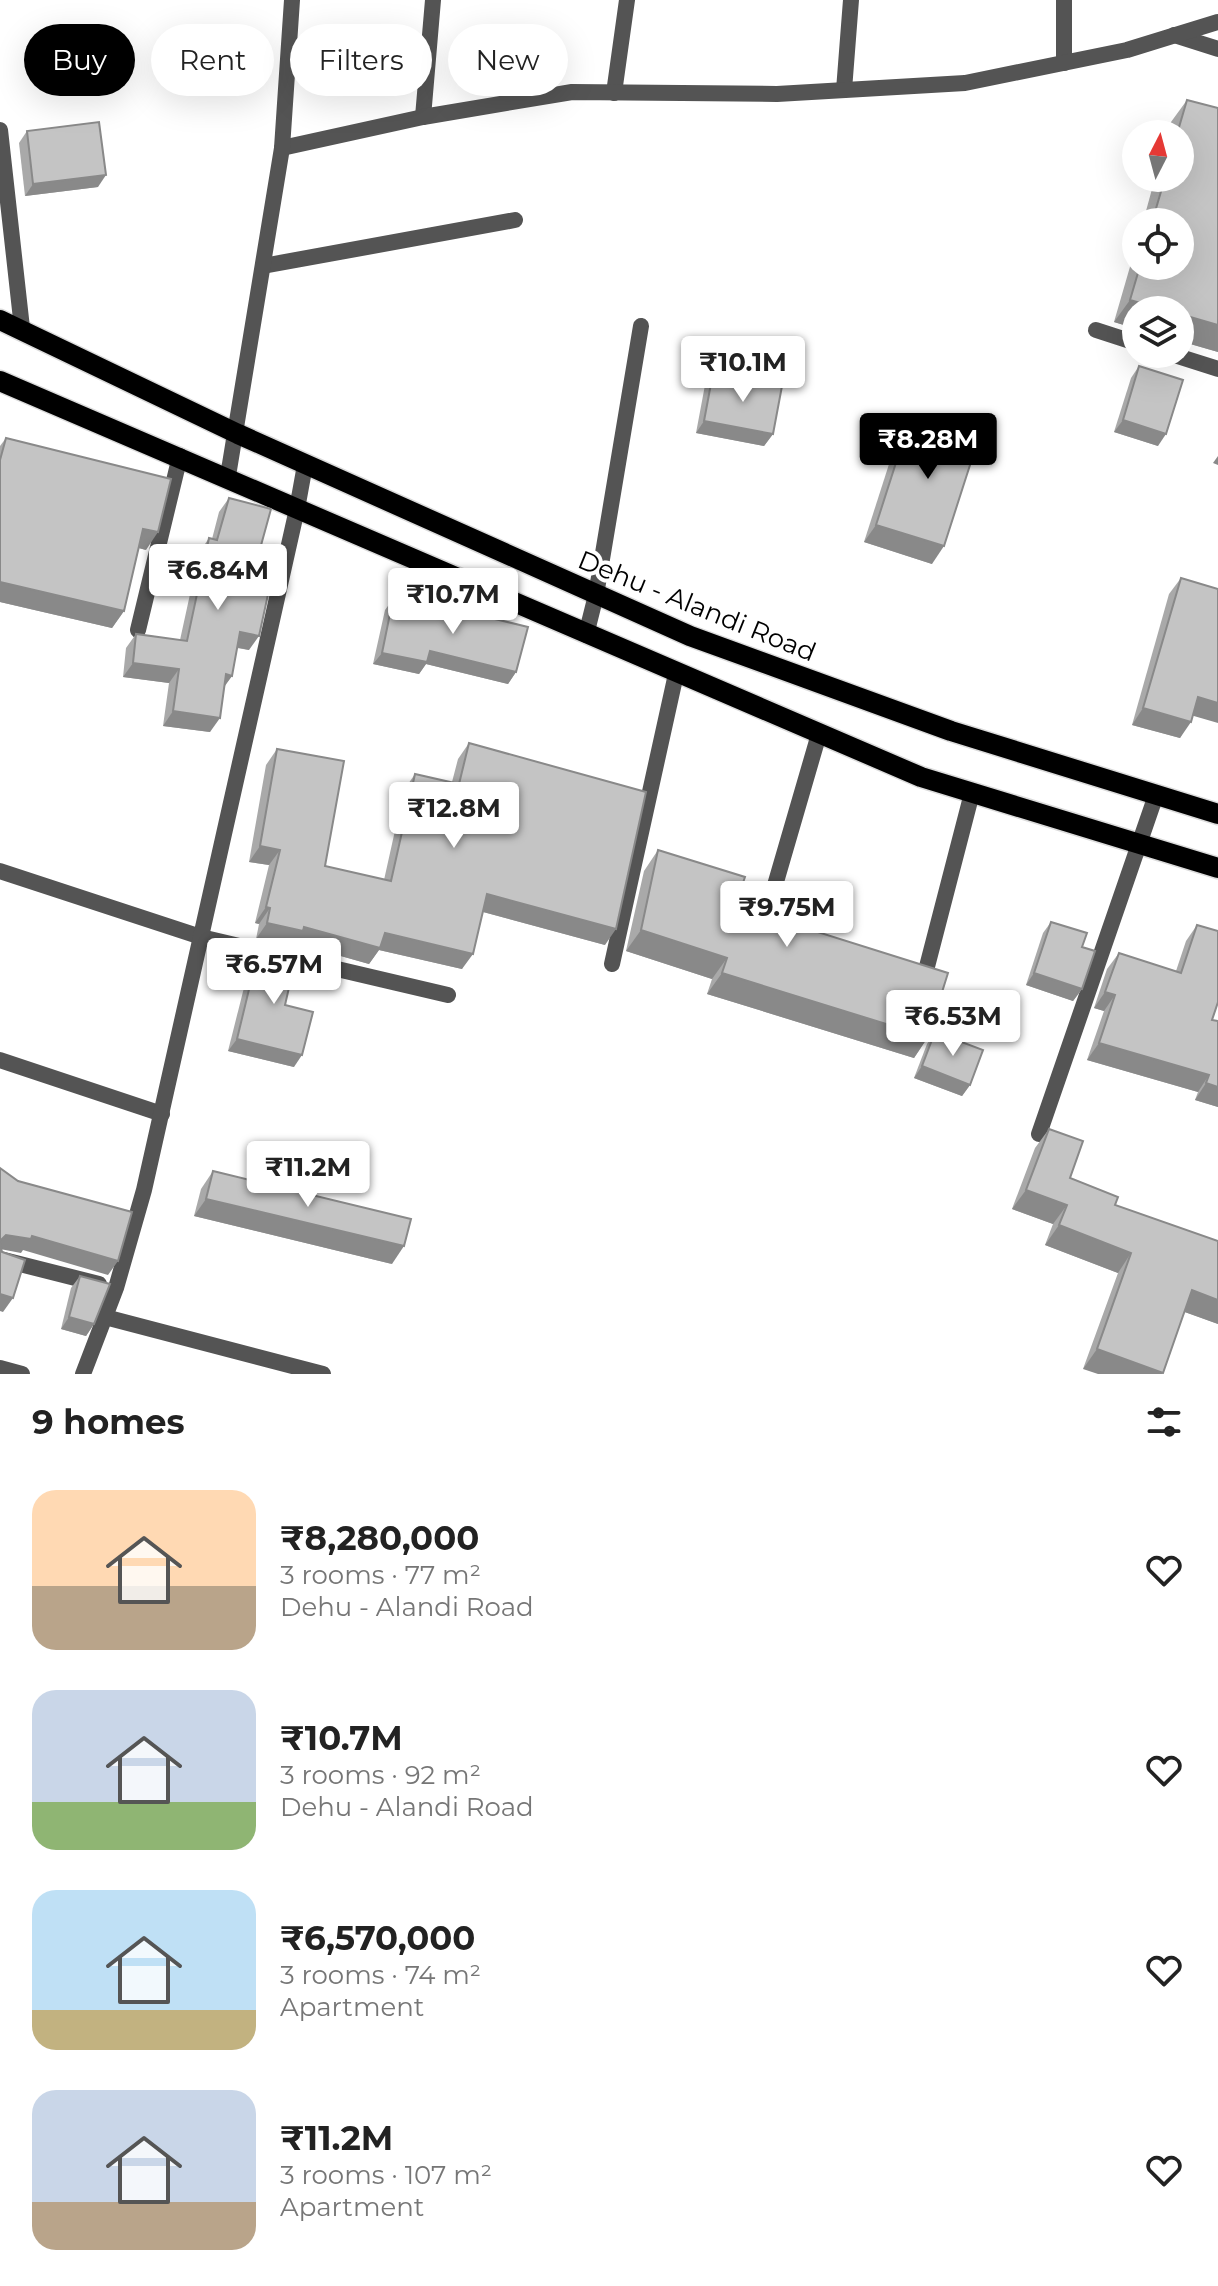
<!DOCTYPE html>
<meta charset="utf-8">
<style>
:root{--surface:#fff;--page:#f2f2f2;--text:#222;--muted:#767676;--accent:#000}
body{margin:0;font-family:Montserrat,sans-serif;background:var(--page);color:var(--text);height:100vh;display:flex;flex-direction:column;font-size:30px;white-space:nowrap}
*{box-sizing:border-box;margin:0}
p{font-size:26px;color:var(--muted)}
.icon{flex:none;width:44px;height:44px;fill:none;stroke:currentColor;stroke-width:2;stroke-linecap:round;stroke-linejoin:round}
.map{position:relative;height:1374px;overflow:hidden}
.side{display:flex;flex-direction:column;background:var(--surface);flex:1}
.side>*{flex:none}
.banner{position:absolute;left:24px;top:24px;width:800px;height:72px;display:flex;gap:16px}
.needle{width:52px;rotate:6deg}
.fabs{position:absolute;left:1122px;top:120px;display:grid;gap:16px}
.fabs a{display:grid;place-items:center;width:72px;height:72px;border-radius:50%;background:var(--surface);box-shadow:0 8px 32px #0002;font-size:40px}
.price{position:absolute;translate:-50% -68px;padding:0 18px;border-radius:8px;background:#fff;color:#222;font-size:26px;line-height:52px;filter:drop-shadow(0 2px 4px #0008)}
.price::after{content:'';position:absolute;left:50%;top:48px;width:24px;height:18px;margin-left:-12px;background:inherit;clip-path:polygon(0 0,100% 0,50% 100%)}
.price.active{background:var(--accent);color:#fff}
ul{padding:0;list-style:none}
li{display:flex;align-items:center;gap:24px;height:200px;padding:0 32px}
li span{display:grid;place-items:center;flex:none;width:224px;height:160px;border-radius:24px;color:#555}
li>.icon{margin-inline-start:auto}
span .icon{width:96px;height:96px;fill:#fffc;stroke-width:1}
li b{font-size:34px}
h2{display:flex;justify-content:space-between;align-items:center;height:96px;padding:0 32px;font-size:34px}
.chip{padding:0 28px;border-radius:36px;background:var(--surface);box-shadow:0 8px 32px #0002;font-size:28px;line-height:72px}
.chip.active{background:var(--accent);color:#fff}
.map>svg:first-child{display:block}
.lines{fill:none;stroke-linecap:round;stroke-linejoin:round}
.primary-casing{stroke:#dbdbdb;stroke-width:23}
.service{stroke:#545454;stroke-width:16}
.minor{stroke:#545454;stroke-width:16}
.primary{stroke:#000;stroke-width:20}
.wall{fill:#a9a9a9}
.shaded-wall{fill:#898989}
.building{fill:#c4c4c4;stroke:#898989;stroke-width:2}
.labels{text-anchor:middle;stroke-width:8;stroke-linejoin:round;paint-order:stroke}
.street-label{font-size:26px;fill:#000;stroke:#fff}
</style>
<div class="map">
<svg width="1218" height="1374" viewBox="0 0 1218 1374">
<rect width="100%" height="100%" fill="#fff"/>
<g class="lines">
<g class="primary-casing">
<g id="primary">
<path d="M0 320 238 434 690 636 951 731 1218 814"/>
<path d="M0 381 921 777 1218 868"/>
</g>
</g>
<g class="service">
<path d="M1174 35 1218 49"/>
<path d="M1064 63V0"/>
<path d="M844 90 851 0"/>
<path d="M614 93 627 0"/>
<path d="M423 117 433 0"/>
<path d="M0 130 22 328"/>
<path d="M282 148 423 117 572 92 777 94 965 83 1127 50 1218 22"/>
<path d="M263 266 515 220"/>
<path d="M1096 330 1136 343"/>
<path d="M1171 354 1218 369"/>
<path d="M228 476 282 148 292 0"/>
<path d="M297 509 305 465"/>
<path d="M138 630 180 456"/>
<path d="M586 635 596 595 641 326"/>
<path d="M0 871 201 937 448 995"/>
<path d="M762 930 819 734"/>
<path d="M612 964 676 674"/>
<path d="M923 982 972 793"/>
<path d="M0 1060 162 1114"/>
<path d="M1039 1134 1156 795"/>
<path d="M0 1259 99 1284"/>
<path d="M105 1317 323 1374"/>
<path d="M0 1368 22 1374"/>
</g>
<path class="minor" d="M83 1374 116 1288 144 1190 297 509"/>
<use href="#primary" class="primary"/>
</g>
<g class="wall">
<path d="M1187 100 1218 352 1114 322 1136 246V266H1180V222H1143L1155 178H1180V134H1168L1171 122Z"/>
<path d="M27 131 98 187 25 196 19 143Z"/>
<path d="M1139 366 1158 446 1114 432 1131 378Z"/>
<path d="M713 373 773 434 764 446 696 433 705 385Z"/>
<path d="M911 416 932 564 864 542 899 433Z"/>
<path d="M6 438 146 550 139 548 124 611 112 628 0 602V446Z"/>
<path d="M229 498 260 549 249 650 237 648 232 676 224 686 210 732 163 726 169 683 123 677 126 648 136 634 180 640 199 553 209 538 212 539 219 512Z"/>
<path d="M1181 578 1193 715 1180 738 1132 725 1169 594Z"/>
<path d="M393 599 448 610 450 608 516 672 508 684 426 664 419 674 373 664 385 610Z"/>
<path d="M469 743 605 945 483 912 462 969 379 950 369 964 295 943 292 947 256 939 259 924 255 923 269 865 249 862 266 765 277 749 325 866 384 880 404 790 415 774 452 782 458 759Z"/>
<path d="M658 850 735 906 928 1037 914 1058 707 994 712 979 626 951 644 871Z"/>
<path d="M1051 922 1082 947V989L1073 1001 1026 985 1043 933Z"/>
<path d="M1197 925 1212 1020 1218 1021V1107L1195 1100 1198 1092 1087 1060 1104 1011 1094 1008 1107 969 1119 953 1176 971 1186 941Z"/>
<path d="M259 948 285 1005 294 1067 228 1051 251 960Z"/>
<path d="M935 1032 970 1085 962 1096 914 1078 927 1044Z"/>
<path d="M1049 1129 1070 1178 1115 1205 1218 1241V1324L1185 1312 1083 1369 1118 1273 1045 1245 1053 1224 1012 1209 1035 1148Z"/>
<path d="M213 1171 392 1264 194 1216 201 1189Z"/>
<path d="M80 1276 94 1324 86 1336 61 1329 71 1288Z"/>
</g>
<g class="shaded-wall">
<path d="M106 175 98 187 25 196 33 184Z"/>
<path d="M1130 300 1165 310H1136V329L1114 322Z"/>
<path d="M1180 314 1218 325V352L1180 341Z"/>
<path d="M1123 420 1166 434 1158 446 1114 432Z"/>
<path d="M704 421 773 434 764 446 696 433Z"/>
<path d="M1218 456V465L1213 463Z"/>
<path d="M876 525 944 546 932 564 864 542Z"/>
<path d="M143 529 158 532 146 550 131 546Z"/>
<path d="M0 582 124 611 112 628 0 602Z"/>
<path d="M240 632 259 636 249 650 230 646Z"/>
<path d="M430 651 516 672 508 684 426 664 419 674 373 664 382 653Z"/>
<path d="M133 663 179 669 169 683 123 677Z"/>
<path d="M226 674 232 676 222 690Z"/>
<path d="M1198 697 1218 703V723L1187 714Z"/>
<path d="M1143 708 1191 722 1180 738 1132 725Z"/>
<path d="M173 711 220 718 210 732 163 726Z"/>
<path d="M260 846 280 850 269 865 249 862Z"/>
<path d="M487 894 616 929 605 945 476 910Z"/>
<path d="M266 907 270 908 259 924 255 923Z"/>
<path d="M267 923 385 933 473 954 462 969 379 950 369 964 295 943 292 947 256 939Z"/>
<path d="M641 930 727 958 712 979 626 951Z"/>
<path d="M722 973 928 1037 914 1058 707 994Z"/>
<path d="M1034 973 1082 989 1073 1001 1026 985Z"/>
<path d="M1105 992 1115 995 1104 1011 1094 1008Z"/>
<path d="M237 1039 302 1055 294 1067 228 1051Z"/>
<path d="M1099 1043 1209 1075 1198 1092 1087 1060Z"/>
<path d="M922 1066 970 1085 962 1096 914 1078Z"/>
<path d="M1206 1083 1218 1087V1107L1195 1100Z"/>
<path d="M1026 1190 1067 1205 1053 1224 1012 1209Z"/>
<path d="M206 1199 404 1246 392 1264 194 1216Z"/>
<path d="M1059 1225 1131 1253 1118 1273 1045 1245Z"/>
<path d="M6 1235 32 1236 118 1261 108 1275 23 1250 21 1253 0 1249V1241Z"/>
<path d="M1192 1290 1218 1300V1324L1179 1310Z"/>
<path d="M0 1294 13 1298 3 1312 0 1311Z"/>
<path d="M69 1317 94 1324 86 1336 61 1329Z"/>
<path d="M1097 1349 1163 1373 1162 1374H1098L1083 1369Z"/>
</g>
<g class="building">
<path d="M1187 100 1218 108V325L1180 314V310H1165L1130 300 1140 266H1180V222H1152L1165 178H1180V134H1177Z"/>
<path d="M99 122 106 175 33 184 27 131Z"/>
<path d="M1139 366 1183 380 1166 434 1123 420Z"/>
<path d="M713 373 782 386 773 434 704 421Z"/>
<path d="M911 416 979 437 944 546 876 525Z"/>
<path d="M6 438 171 479 158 532 143 529 124 611 0 582V460Z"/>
<path d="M229 498 271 509 260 549 277 553 259 636 240 632 232 676 226 674 220 718 173 711 179 669 133 663 136 634 187 641 209 538 217 540Z"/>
<path d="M1181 578 1218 589V703L1198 697 1191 722 1143 708Z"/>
<path d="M393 599 449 611 450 608 528 627 516 672 430 651 427 662 382 653Z"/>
<path d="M469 743 646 792 616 929 487 894 473 954 385 933 380 948 304 927 303 931 267 923 270 908 266 907 280 850 260 846 277 749 344 761 325 866 391 881 415 774 459 784Z"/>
<path d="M658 850 745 877 735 906 948 973 928 1037 722 973 727 958 641 930Z"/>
<path d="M1051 922 1087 933 1082 947 1095 951 1082 989 1034 973Z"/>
<path d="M1197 925 1218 931V1002L1212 1020 1218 1021V1087L1206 1083 1209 1075 1099 1043 1115 995 1105 992 1119 953 1181 973Z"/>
<path d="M259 948 296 957 285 1005 313 1012 302 1055 237 1039Z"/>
<path d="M935 1032 983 1050 970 1085 922 1066Z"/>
<path d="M1049 1129 1083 1141 1070 1178 1118 1197 1115 1205 1218 1241V1300L1192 1290 1163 1373 1097 1349 1131 1253 1059 1225 1067 1205 1026 1190Z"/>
<path d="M0 1168 18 1181 132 1212 118 1261 32 1236 31 1239 6 1235 0 1241Z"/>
<path d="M213 1171 411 1219 404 1246 206 1199Z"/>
<path d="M0 1243 2 1252 25 1260 13 1298 0 1294Z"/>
<path d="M80 1276 110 1284 94 1324 69 1317Z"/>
</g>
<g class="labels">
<g class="street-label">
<text transform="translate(697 606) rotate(22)" y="9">Dehu - Alandi Road</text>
</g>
</g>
</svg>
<div class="fabs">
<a><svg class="needle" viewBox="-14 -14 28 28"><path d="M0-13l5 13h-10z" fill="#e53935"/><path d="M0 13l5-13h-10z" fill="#767676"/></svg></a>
<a><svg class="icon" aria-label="locate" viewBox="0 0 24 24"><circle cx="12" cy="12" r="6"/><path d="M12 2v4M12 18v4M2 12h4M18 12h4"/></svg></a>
<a><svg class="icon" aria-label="layers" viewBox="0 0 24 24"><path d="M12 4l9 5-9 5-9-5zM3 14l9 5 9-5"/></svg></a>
</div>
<b class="price" style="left:743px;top:404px">₹10.1M</b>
<b class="price active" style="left:928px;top:481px">₹8.28M</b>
<b class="price" style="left:218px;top:612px">₹6.84M</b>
<b class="price" style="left:453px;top:636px">₹10.7M</b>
<b class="price" style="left:454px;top:850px">₹12.8M</b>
<b class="price" style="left:787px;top:949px">₹9.75M</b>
<b class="price" style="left:274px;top:1006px">₹6.57M</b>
<b class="price" style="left:953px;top:1058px">₹6.53M</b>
<b class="price" style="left:308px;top:1209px">₹11.2M</b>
<div class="banner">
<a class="chip active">Buy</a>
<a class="chip">Rent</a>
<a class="chip">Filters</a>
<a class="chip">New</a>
</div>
</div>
<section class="side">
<h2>9 homes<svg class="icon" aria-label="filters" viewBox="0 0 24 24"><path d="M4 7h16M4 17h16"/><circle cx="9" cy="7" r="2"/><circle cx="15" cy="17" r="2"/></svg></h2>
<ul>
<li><span style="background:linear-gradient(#ffd9b3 60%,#b9a48a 0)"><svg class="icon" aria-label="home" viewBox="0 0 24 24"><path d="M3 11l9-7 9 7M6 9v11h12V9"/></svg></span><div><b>₹8,280,000</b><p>3 rooms · 77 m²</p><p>Dehu - Alandi Road</p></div><svg class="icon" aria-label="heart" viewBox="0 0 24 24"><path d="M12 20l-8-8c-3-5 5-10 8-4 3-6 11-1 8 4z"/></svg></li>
<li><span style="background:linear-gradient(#c9d6e8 70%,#8fb573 0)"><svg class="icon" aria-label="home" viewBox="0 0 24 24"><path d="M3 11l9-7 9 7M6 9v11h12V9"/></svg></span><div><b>₹10.7M</b><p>3 rooms · 92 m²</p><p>Dehu - Alandi Road</p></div><svg class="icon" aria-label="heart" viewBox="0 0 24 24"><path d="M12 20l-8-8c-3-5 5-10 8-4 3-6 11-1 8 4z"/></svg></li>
<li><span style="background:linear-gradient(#bfe0f5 75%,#c2b280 0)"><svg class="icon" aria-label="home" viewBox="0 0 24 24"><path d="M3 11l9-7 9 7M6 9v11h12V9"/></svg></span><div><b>₹6,570,000</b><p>3 rooms · 74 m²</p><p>Apartment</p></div><svg class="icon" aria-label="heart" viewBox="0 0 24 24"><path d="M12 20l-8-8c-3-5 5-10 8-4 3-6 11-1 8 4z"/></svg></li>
<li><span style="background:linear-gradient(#c9d6e8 70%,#b9a48a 0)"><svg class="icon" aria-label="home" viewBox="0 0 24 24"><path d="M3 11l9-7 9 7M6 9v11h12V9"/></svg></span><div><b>₹11.2M</b><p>3 rooms · 107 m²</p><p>Apartment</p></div><svg class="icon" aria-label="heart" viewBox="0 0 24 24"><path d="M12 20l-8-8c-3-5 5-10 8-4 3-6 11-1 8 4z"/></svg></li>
</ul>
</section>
